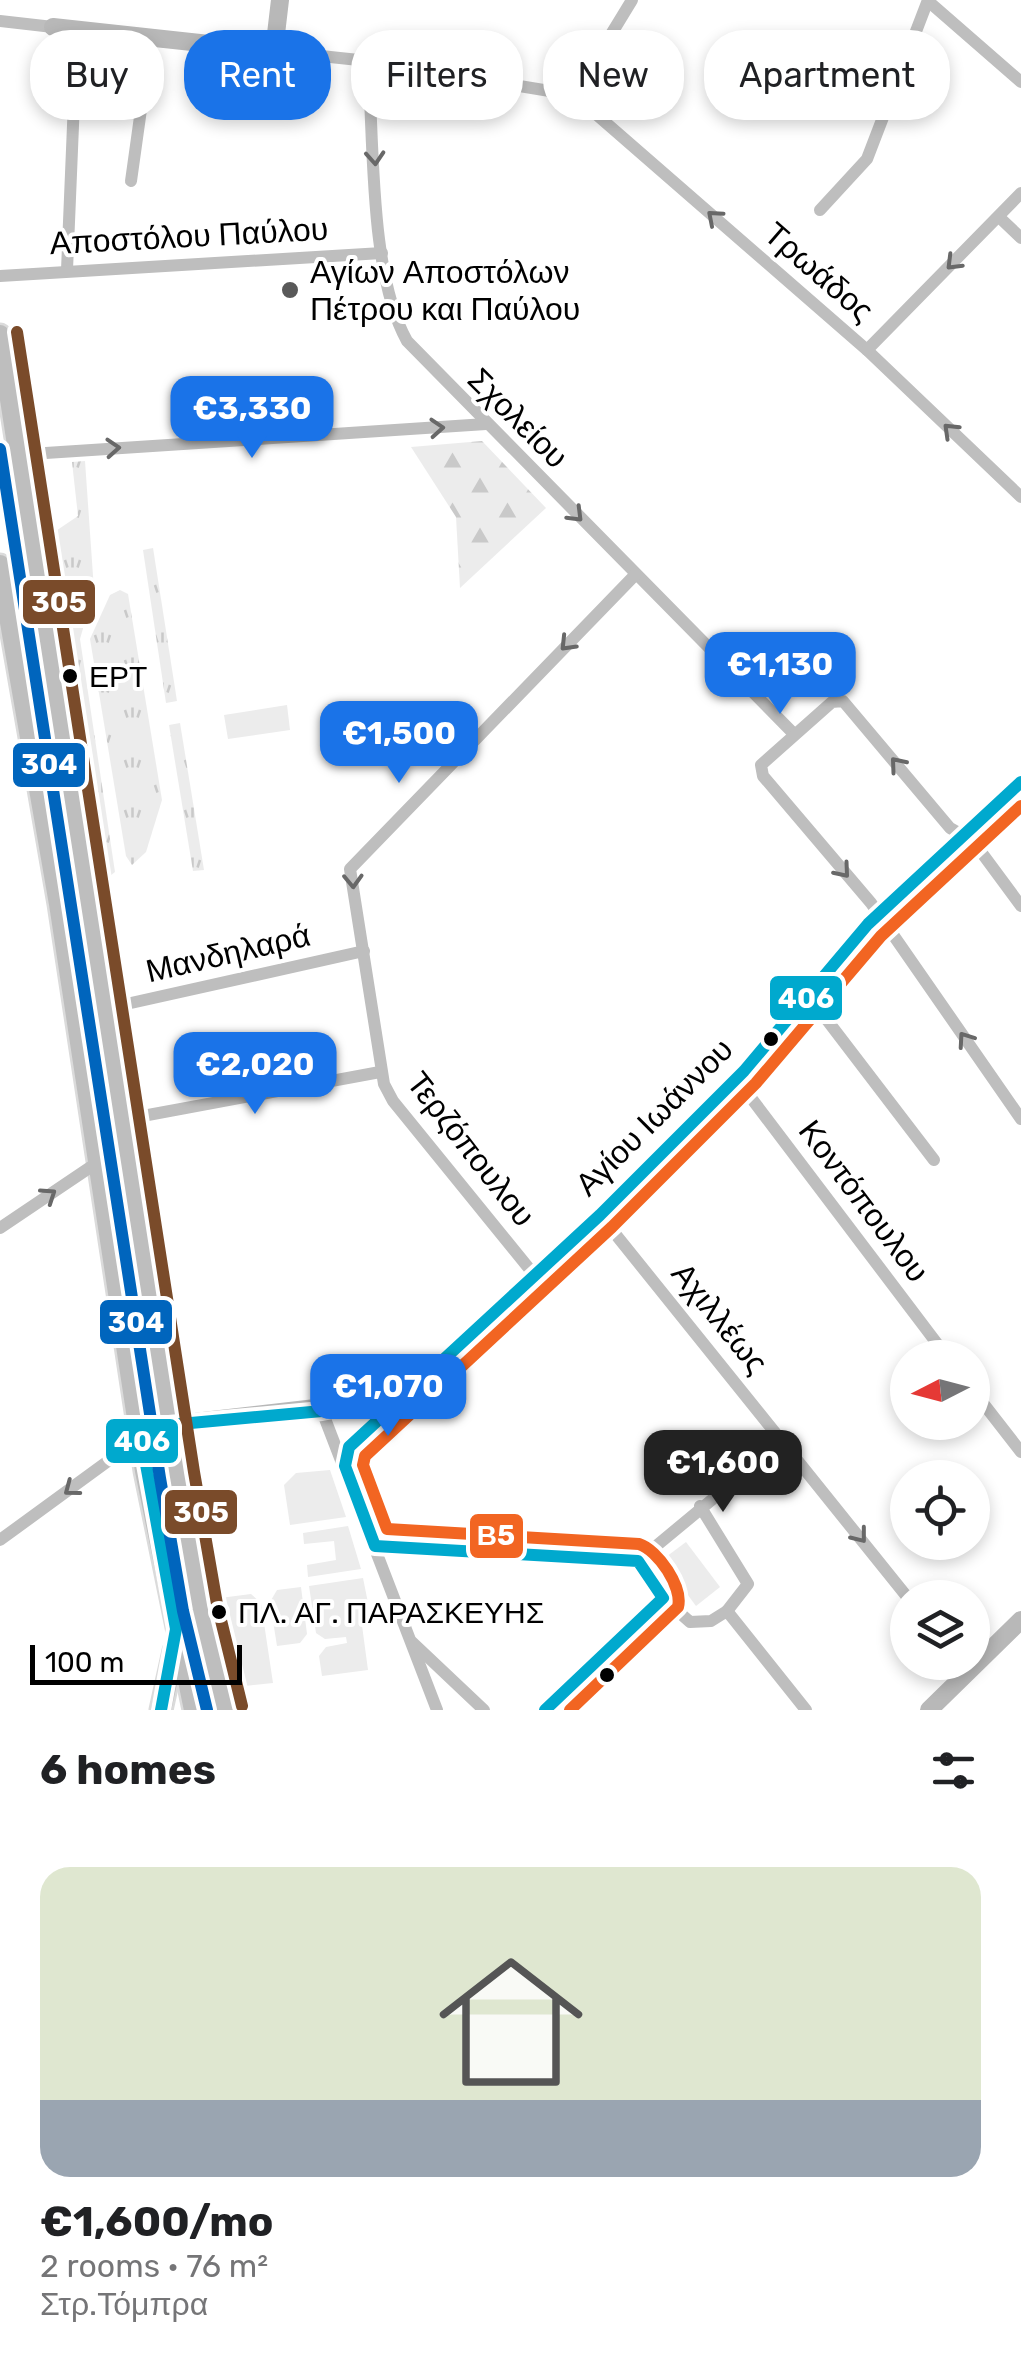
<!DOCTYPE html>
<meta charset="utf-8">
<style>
:root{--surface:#fff;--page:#f2f2f2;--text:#202124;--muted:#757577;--accent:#1a73e8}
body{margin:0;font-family:Rubik,sans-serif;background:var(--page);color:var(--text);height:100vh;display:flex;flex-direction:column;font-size:38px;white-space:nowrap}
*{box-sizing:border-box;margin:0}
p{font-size:32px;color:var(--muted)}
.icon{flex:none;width:55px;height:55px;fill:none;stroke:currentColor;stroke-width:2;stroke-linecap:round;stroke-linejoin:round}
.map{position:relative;height:1710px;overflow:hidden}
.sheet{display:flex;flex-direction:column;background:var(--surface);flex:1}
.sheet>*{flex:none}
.banner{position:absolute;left:30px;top:30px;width:962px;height:90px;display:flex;gap:20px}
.needle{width:65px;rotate:264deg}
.fabs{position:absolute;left:890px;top:1340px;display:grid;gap:20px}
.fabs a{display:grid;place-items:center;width:100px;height:100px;border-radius:50%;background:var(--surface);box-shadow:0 5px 15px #0003;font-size:50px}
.scale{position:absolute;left:30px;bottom:25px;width:212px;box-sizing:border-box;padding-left:10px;border:5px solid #000;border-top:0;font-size:28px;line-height:35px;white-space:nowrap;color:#000;-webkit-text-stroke:8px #fff;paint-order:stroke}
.price{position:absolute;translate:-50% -85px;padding:0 22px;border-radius:20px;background:var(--accent);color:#fff;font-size:32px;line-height:65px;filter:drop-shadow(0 2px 5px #0008)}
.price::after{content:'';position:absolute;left:50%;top:60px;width:30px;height:22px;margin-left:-15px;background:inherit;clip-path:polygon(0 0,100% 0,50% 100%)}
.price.current{background:#222;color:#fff}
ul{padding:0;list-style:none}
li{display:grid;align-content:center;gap:20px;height:530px;padding:0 40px}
li span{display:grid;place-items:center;height:310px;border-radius:30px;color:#555}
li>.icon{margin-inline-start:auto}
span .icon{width:180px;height:180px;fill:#fffc;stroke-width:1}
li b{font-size:42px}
h2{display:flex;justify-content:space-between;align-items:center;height:120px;padding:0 40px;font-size:42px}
.chip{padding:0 35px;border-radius:40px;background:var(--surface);box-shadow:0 5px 15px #0003;font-size:35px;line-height:90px}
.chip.current{background:var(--accent);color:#fff}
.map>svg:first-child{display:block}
.grass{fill:url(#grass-tufts)}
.forest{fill:url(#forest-firs)}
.park{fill:#ececec}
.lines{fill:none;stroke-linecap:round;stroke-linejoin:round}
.primary-casing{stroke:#dbdbdb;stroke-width:25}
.street{stroke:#bebebe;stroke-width:12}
.secondary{stroke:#b8b8b8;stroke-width:18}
.primary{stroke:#bebebe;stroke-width:20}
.bus-1-casing{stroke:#fff;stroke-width:20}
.bus-2-casing{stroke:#fff;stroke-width:20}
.bus-3-casing{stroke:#fff;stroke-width:20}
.bus-4-casing{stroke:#fff;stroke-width:20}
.bus-1{stroke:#00a9ce;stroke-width:12}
.bus-2{stroke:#0065bd;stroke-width:12}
.bus-3{stroke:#7a4b2a;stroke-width:12}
.bus-4{stroke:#f26522;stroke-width:12}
.oneway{stroke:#686868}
.poi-dot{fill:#595959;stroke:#fff;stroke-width:4}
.bus-dot{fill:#000;stroke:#fff;stroke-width:4}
.labels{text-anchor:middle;stroke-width:8;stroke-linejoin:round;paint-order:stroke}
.bus-label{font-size:30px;fill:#000;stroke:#fff;text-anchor:start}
.street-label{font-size:32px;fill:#000;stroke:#fff}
.poi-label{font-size:32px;fill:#000;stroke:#fff;text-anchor:start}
.line-badge{stroke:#fff;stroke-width:4}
.badge-label{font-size:28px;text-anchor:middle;font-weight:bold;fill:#fff}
</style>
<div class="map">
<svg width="1021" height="1710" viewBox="0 0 1021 1710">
<defs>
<pattern id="grass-tufts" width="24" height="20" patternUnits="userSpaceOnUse" patternTransform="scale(2.5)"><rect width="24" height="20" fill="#ececec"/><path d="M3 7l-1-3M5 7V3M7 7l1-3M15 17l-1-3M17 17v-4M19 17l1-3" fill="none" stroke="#c9c9c9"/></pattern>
<pattern id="forest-firs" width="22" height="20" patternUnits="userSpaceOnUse" patternTransform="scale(2.5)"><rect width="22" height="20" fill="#ececec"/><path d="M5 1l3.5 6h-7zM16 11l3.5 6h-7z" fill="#c9c9c9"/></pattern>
</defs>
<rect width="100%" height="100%" fill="#fff"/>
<g class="grass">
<path d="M85 461 94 590 80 639 115 872 105 880 97 875 41 541 78 516 72 462Z"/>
<path d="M153 548 177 701 166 703 143 550Z"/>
<path d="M120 590 128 594 162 800 146 852 132 865 126 856 90 639 110 595Z"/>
<path d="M180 723 204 870 193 871 169 725Z"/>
</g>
<path class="forest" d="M482 441 546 508 460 588 456 517 411 447Z"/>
<g class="park">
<path d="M287 705 290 730 228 739 224 715Z"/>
<path d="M330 1470 346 1517 290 1525 284 1485 296 1473Z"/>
<path d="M348 1526 361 1569 308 1577 307 1565 336 1560 334 1541 304 1544 303 1533Z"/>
<path d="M686 1542 720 1587 696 1606 662 1560Z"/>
<path d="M363 1578 370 1613 361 1618 368 1670 322 1676 319 1656 326 1647 347 1643 346 1637 325 1639 316 1633 309 1586Z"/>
<path d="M301 1587 307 1634 300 1643 277 1646 270 1602 277 1590Z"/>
<path d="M251 1594 261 1603 273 1683 245 1686 228 1653 231 1634 226 1633 220 1598Z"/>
</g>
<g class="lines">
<g class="primary-casing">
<g id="primary">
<path d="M0 335 177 1475 200 1608 225 1710"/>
<path d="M0 565 59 904 145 1471 194 1710"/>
<path d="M161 1710 174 1651"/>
</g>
</g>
<g class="street">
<path d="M928 1 1021 82"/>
<path d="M0 21 53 27"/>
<path d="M274 51 368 61 574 95"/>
<path d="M368 61C374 140 369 273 407 341L793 733"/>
<path d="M574 95 867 350 1021 497"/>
<path d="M574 95 632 0"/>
<path d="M131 181 151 38"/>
<path d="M820 210 867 159 928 0"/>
<path d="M999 217 1021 238"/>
<path d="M67 270 77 29"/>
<path d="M0 276 382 253"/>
<path d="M867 350 1021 193"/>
<path d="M15 455 486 424"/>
<path d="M1021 906 973 841 950 828 843 701 832 702 761 765 763 776 871 903 1021 1119"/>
<path d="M814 1003 934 1160"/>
<path d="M104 1009 364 951"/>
<path d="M736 1078 948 1358"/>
<path d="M121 1120 380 1072"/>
<path d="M600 1215 908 1598"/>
<path d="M0 1228 98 1162"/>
<path d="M536 1277 393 1101 384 1084 350 869 635 575"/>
<path d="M972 1389 1021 1452"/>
<path d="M322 1411 437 1710"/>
<path d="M345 1463 353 1440 402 1398"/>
<path d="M700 1506 748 1584 727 1611"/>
<path d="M0 1540 141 1437 169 1425"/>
<path d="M375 1546 638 1561 784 1440"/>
<path d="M638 1561 663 1598 690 1622 711 1621 727 1611 806 1710"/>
<path d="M412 1642 484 1710"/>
<path d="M545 1710 663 1598"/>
</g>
<g class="secondary">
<path d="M53 27 274 51 280 0"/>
<path d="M169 1425 402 1398 600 1215 744 1071 868 924 1021 782"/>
<path d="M929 1710 1021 1620"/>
</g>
<use href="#primary" class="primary"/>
<g class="bus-1-casing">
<g id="bus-1">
<path d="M161 1710 176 1629 141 1437 169 1425 322 1411 405 1395"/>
<path d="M545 1710 663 1598 638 1561 375 1546 345 1466 349 1447 600 1215 744 1071 868 924 1021 782"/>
</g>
</g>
<g class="bus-2-casing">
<path id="bus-2" d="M0 449 160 1478 183 1611 207 1710"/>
</g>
<g class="bus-3-casing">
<path id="bus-3" d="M17 332 194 1472 217 1604 242 1706"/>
</g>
<g class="bus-4-casing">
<path id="bus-4" d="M570 1710 678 1607C683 1587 658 1550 639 1544L387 1529 363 1465 365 1456 612 1227 756 1083 881 936 1021 806"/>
</g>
<use href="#bus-1" class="bus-1"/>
<use href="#bus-2" class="bus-2"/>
<use href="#bus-3" class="bus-3"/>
<use href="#bus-4" class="bus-4"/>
</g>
<defs><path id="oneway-chevron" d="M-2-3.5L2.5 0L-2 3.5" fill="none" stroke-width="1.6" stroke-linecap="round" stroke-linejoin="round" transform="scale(2.5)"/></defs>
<g class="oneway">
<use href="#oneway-chevron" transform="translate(375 158) rotate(86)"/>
<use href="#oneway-chevron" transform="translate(714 217) rotate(-139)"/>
<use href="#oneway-chevron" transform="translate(953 263) rotate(135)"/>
<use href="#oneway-chevron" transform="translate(437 428) rotate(-4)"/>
<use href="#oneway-chevron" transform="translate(950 430) rotate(-136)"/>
<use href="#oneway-chevron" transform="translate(113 448) rotate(-4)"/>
<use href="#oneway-chevron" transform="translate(576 515) rotate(45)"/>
<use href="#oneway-chevron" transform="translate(567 644) rotate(134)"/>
<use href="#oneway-chevron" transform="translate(897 764) rotate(-130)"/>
<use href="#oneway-chevron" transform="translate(843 871) rotate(50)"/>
<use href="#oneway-chevron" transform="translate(353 881) rotate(88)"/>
<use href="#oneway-chevron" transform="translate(965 1039) rotate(-125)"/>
<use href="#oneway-chevron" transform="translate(49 1195) rotate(-34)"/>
<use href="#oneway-chevron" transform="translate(71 1489) rotate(143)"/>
<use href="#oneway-chevron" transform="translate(860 1536) rotate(52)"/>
</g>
<circle class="poi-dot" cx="290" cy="290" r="10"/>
<g class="bus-dot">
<circle cx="70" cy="676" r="9"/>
<circle cx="771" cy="1039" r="9"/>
<circle cx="219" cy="1612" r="9"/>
<circle cx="607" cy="1675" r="9"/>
</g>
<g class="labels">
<g class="bus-label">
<text x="89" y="687">ΕΡΤ</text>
<text x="238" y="1623">ΠΛ. ΑΓ. ΠΑΡΑΣΚΕΥΗΣ</text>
</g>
<g class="street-label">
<text transform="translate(189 236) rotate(-3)" y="11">Αποστόλου Παύλου</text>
<text transform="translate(819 272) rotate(41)" y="11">Τρωάδος</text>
<text transform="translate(518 418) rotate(45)" y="11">Σχολείου</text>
<text transform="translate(228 953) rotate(-13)" y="11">Μανδηλαρά</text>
<text transform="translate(654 1117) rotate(-45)" y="11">Αγίου Ιωάννου</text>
<text transform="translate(471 1149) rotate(52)" y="11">Τερζόπουλου</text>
<text transform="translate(864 1201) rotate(53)" y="11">Κοντόπουλου</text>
<text transform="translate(720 1318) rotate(51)" y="11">Αχιλλέως</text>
</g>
<g class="poi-label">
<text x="310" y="283">Αγίων Αποστόλων<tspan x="310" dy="37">Πέτρου και Παύλου</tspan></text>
</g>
</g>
<g class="line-badge">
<rect x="21" y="578" width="76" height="48" rx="10" fill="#7a4b2a"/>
<rect x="11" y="741" width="76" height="48" rx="10" fill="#0065bd"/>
<rect x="768" y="974" width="76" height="48" rx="10" fill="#00a9ce"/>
<rect x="98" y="1298" width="76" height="48" rx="10" fill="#0065bd"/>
<rect x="104" y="1417" width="76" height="48" rx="10" fill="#00a9ce"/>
<rect x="163" y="1488" width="76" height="48" rx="10" fill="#7a4b2a"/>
<rect x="468" y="1512" width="57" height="48" rx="10" fill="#f26522"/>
</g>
<g class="badge-label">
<text x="59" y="612">305</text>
<text x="49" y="774">304</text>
<text x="806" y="1008">406</text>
<text x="136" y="1332">304</text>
<text x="142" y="1451">406</text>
<text x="201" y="1522">305</text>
<text x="496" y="1545">Β5</text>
</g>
</svg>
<div class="fabs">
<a><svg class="needle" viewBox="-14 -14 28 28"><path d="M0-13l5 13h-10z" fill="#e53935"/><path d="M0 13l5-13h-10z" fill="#757577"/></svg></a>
<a><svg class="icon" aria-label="locate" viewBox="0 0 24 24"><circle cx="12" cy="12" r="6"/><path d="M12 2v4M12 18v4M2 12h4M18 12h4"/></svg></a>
<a><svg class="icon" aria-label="layers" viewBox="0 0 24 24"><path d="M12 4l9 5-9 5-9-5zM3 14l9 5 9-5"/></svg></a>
</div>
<div class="scale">100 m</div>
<b class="price" style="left:252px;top:461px">€3,330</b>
<b class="price" style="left:780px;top:717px">€1,130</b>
<b class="price" style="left:399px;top:786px">€1,500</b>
<b class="price" style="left:255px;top:1117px">€2,020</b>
<b class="price" style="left:388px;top:1439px">€1,070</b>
<b class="price current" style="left:723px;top:1515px">€1,600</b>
<div class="banner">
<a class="chip">Buy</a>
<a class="chip current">Rent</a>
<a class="chip">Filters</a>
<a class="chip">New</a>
<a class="chip">Apartment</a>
</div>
</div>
<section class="sheet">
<h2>6 homes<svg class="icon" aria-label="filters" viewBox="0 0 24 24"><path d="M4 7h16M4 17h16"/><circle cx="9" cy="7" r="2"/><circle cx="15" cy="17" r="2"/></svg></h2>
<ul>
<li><span style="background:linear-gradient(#dfe7d0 75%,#9aa5b1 0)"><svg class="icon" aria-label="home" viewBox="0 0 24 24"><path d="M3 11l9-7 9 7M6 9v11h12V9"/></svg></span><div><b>€1,600/mo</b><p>2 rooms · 76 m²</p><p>Στρ.Τόμπρα</p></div></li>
</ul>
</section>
